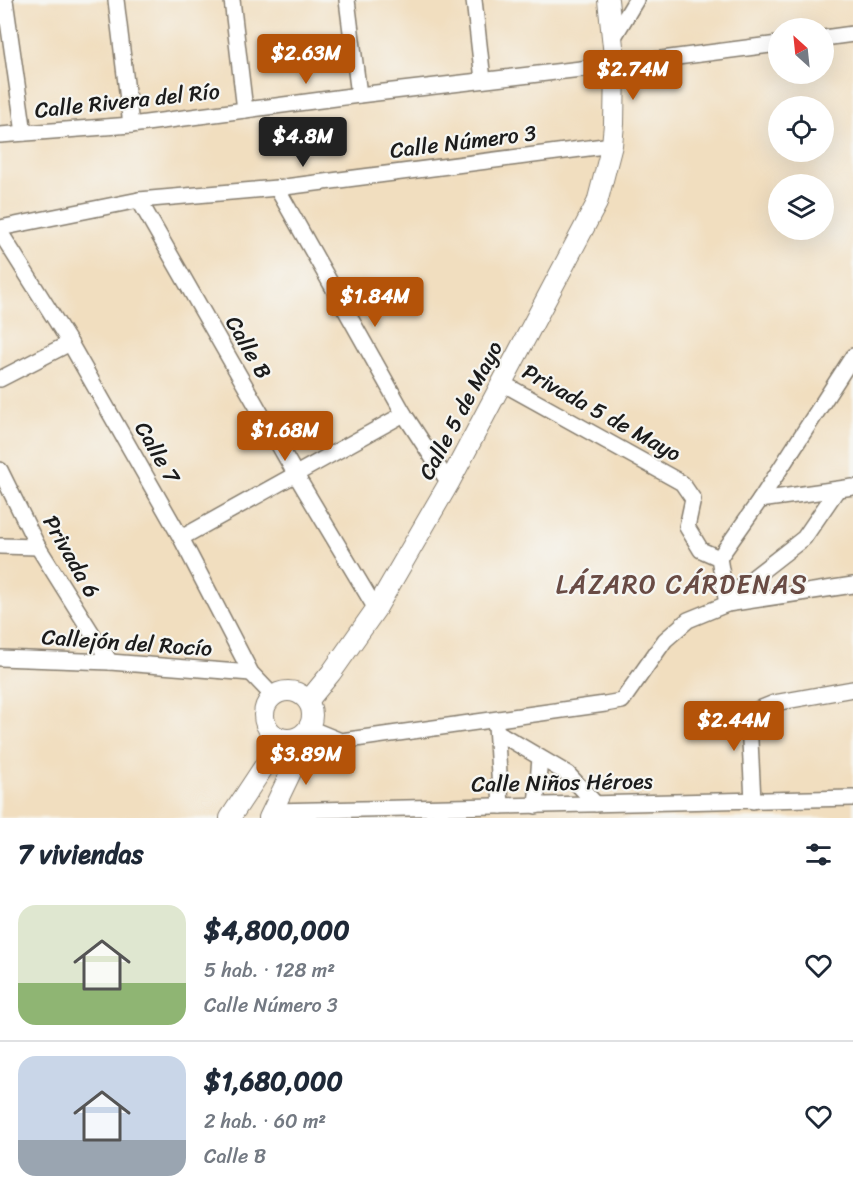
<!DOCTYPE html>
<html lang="es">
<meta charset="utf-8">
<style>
:root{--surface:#fff;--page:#f2f2f3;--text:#1f2937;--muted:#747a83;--line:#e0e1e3;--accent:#b45309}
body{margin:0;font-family:Sriracha,sans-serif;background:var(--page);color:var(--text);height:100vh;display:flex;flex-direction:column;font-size:22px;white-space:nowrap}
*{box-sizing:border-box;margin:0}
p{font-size:20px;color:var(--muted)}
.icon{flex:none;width:33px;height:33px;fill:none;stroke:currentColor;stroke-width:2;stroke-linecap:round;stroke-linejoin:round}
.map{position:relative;height:818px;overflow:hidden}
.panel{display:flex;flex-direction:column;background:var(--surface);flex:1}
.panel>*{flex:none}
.needle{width:39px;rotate:333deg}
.controls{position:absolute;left:768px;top:18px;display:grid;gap:12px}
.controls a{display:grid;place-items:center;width:66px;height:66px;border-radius:50%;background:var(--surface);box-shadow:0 6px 24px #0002;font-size:30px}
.price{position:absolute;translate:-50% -51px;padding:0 14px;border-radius:6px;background:var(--accent);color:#fff;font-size:20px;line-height:39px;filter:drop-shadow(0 2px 3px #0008)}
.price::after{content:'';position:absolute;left:50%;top:36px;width:18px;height:14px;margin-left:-9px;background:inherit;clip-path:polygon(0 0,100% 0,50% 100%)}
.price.current{background:#222;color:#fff}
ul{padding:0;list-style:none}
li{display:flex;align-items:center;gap:18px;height:150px;padding:0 18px}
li+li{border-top:2px solid var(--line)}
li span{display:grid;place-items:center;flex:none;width:168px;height:120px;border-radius:18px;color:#555}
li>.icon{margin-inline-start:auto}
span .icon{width:72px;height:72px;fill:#fffc;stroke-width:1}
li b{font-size:26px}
h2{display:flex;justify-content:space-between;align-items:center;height:72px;padding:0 18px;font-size:26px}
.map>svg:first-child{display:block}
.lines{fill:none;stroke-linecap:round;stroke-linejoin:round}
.minor-casing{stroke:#867d6e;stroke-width:18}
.tertiary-casing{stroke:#867d6e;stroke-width:22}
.minor{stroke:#fff;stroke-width:15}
.tertiary{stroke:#fff;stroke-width:20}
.labels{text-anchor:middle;stroke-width:4.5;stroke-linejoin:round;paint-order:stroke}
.street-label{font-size:22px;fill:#1c1c1c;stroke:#f6f6f2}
.quarter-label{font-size:26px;letter-spacing:1.5px;fill:#694b44;stroke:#f6f6f2}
</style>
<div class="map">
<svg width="853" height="818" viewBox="0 0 853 818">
<rect width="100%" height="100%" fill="#f6f6f2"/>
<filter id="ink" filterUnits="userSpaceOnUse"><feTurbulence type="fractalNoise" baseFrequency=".0167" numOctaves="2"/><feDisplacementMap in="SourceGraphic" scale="12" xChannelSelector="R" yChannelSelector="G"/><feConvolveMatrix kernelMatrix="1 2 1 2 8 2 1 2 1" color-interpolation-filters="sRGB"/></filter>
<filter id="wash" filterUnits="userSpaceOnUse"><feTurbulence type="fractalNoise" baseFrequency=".008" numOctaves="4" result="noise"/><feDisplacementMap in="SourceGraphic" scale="24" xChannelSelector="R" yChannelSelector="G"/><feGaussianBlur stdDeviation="1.35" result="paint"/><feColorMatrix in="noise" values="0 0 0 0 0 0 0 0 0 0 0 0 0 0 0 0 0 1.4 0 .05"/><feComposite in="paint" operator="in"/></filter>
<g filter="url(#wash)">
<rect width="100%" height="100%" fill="#f1debf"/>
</g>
<g filter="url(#ink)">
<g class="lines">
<g class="minor-casing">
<g id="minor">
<path d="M5 0 24 133"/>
<path d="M116 0 131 125"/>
<path d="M232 0 245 110"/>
<path d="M347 0 359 95"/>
<path d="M474 0 483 80"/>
<path d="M824 38 853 34"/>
<path d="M612 40 636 0"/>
<path d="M0 135 131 125 359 95 615 65 778 44"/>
<path d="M277 188 404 414 449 483"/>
<path d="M139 200 296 475 376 609"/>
<path d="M0 228 139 200 277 188 612 145"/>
<path d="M0 232 70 343 181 538 251 673 273 696"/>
<path d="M0 379 70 343"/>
<path d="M502 383 682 483 693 499 687 527 701 550 719 558 727 604"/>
<path d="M0 470 38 547 110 662"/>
<path d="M760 500 853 487"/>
<path d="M181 538 404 414"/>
<path d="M0 546 38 547"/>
<path d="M719 558 760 500 853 356"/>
<path d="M727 598 804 538 837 490"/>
<path d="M0 658 110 662 251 673"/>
<path d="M496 725 501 806"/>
<path d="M309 728 341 741 605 704 622 701 665 640 688 620 727 604 853 585"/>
<path d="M497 732 568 774 596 804"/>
<path d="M753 801 749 721 754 711 774 703 853 689"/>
<path d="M536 806 540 758"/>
<path d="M273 811 853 798"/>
</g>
</g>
<g class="tertiary-casing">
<g id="tertiary">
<circle cx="288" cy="715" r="24"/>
<path d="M308 701 331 673 376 609 449 483 597 203 612 145 614 124 615 65 608 0"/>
<path d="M230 818 271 756 278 738"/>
<path d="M269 818 294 766 298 738"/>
</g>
</g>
<use href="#minor" class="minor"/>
<use href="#tertiary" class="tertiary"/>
</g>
</g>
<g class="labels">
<g class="street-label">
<text transform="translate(127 100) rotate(-6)" y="8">Calle Rivera del Río</text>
<text transform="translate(463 141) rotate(-7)" y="8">Calle Número 3</text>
<text transform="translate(249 347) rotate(60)" y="8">Calle B</text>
<text transform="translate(460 410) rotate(-62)" y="8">Calle 5 de Mayo</text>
<text transform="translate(602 412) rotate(29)" y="8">Privada 5 de Mayo</text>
<text transform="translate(158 452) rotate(60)" y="8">Calle 7</text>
<text transform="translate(72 556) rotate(60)" y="8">Privada 6</text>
<text transform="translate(127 642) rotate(4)" y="8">Callejón del Rocío</text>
<text transform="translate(562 782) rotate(-1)" y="8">Calle Niños Héroes</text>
</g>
<g class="quarter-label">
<text x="682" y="593">LÁZARO CÁRDENAS</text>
</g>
</g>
</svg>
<div class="controls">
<a><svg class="needle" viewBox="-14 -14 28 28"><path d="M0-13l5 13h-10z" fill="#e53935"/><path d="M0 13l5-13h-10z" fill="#747a83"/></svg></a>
<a><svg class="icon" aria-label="locate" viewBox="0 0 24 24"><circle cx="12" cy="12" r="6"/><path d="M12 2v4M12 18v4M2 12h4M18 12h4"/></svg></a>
<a><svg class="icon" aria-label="layers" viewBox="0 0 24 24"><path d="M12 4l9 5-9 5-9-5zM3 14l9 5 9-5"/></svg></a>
</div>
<b class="price" style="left:306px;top:85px">$2.63M</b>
<b class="price" style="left:633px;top:101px">$2.74M</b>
<b class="price current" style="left:303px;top:168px">$4.8M</b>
<b class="price" style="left:375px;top:328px">$1.84M</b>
<b class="price" style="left:285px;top:462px">$1.68M</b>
<b class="price" style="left:734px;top:752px">$2.44M</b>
<b class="price" style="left:306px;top:786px">$3.89M</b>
</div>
<section class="panel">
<h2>7 viviendas<svg class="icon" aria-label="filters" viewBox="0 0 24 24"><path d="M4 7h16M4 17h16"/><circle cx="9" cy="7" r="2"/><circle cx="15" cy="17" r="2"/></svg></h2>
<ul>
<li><span style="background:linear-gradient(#dfe7d0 65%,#8fb573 0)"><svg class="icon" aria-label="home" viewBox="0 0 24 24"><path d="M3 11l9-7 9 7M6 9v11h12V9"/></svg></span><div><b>$4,800,000</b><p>5 hab. · 128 m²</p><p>Calle Número 3</p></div><svg class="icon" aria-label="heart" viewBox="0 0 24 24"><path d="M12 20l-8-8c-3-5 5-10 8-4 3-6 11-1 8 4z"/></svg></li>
<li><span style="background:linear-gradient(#c9d6e8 70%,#9aa5b1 0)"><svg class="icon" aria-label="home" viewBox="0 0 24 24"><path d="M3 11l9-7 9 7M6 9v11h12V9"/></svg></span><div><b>$1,680,000</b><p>2 hab. · 60 m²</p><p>Calle B</p></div><svg class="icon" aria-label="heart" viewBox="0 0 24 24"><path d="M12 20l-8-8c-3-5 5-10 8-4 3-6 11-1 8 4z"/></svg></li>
</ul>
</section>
